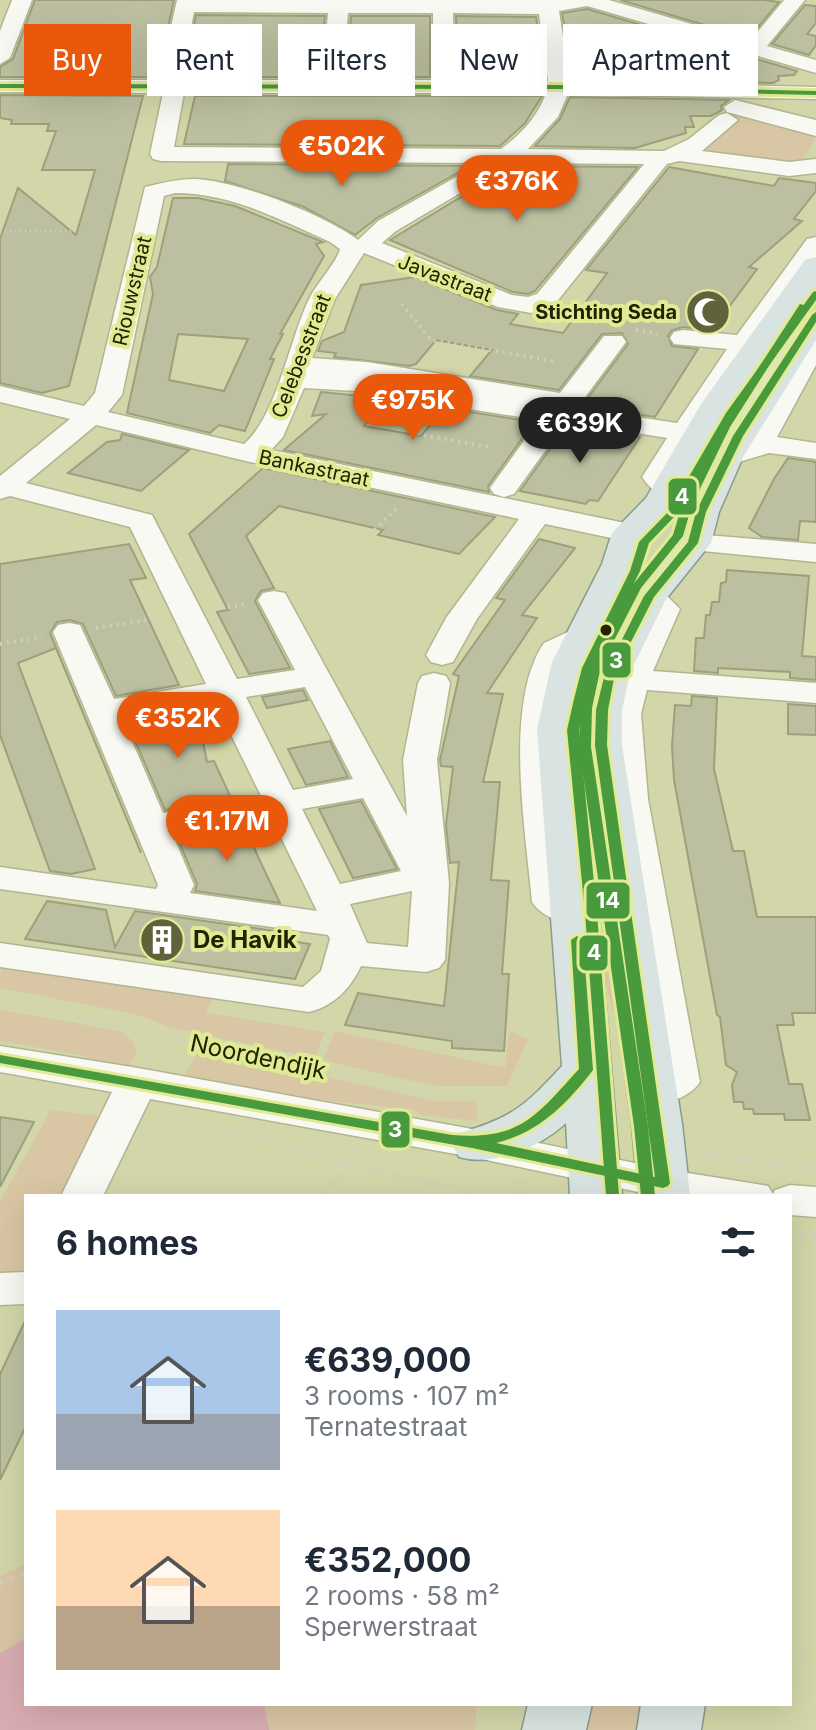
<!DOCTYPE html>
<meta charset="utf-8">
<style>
:root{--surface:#fff;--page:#f6f6f7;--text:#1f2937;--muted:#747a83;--accent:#ea580c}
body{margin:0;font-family:Inter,sans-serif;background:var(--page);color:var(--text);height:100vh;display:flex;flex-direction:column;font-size:30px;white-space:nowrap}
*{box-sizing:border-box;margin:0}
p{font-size:26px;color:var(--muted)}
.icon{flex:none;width:44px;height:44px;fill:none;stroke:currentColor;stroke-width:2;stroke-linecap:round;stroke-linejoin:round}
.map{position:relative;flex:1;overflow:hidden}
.sheet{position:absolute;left:24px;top:1194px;width:768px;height:512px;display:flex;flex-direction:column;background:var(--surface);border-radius:0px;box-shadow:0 8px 32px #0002}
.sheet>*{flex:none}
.guide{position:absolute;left:24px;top:24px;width:768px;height:72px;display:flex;gap:16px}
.price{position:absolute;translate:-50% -68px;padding:0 18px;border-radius:28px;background:var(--accent);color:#fff;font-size:26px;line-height:52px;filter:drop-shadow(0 2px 4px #0008)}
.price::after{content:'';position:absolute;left:50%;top:48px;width:24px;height:18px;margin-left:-12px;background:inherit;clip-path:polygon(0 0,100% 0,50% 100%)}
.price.selected{background:#222;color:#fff}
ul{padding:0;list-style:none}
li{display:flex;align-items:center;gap:24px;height:200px;padding:0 32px}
li span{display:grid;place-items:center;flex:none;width:224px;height:160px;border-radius:0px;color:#555}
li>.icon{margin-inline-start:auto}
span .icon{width:96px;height:96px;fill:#fffc;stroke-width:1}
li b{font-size:34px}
h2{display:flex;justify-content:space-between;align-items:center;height:96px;padding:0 32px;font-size:34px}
.chip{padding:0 28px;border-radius:0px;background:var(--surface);box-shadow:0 8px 32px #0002;font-size:28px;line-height:72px}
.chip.selected{background:var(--accent);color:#fff}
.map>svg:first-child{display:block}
.green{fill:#d9c6a4}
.water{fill:#d8adb1}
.building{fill:#bdc0a0;stroke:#9da07b;stroke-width:2;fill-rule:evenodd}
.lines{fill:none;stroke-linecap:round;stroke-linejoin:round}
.minor-casing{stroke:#b2b591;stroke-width:3}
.major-casing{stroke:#869c8c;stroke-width:3}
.path-far3{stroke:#cfd0c1;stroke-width:3;stroke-dasharray:1 4;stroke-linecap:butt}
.path-far2{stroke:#cfd0c1;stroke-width:4;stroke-dasharray:2 5;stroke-linecap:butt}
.path-far1{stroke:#cfd0c1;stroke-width:5;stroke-dasharray:2 6;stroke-linecap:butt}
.path{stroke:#cfd0c1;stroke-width:6;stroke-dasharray:3 8;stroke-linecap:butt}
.minor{fill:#f8f9f2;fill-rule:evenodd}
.major{fill:#d9e4e2;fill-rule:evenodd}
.bus-1-casing{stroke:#e1ea94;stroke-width:6}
.bus-2-casing{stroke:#e1ea94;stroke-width:6}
.bus-3-casing{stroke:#e1ea94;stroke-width:6}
.bus-4-casing{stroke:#e1ea94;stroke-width:6}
.bus-1{fill:#499a3c;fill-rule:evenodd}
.bus-2{fill:#499a3c;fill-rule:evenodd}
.bus-3{fill:#499a3c;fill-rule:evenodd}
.bus-4{fill:#499a3c;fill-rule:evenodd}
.bus-dot{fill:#212301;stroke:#e1ea94;stroke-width:3}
.labels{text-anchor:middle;stroke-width:8;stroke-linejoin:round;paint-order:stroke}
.far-street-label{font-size:20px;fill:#212301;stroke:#e1ea94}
.far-poi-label{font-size:20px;font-weight:bold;fill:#212301;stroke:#e1ea94;text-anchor:end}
.poi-label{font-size:24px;font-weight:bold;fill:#212301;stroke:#e1ea94;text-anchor:start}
.street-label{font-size:24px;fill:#212301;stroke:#e1ea94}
.line-badge{stroke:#e1ea94;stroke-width:3}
.badge-label{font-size:22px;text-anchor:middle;font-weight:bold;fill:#fff}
</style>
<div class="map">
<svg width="816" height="1730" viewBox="0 0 816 1730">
<rect width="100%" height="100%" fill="#d2d6a8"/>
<g class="green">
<path d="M736 110 814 130 813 144 799 164 697 152 723 116Z"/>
<path d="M628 575 650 579 602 671 639 1106 627 1105 616 1021 588 917 573 696Z"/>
<path d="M1 965 213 996 206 1013 325 1032 314 1058 170 1027 135 1014 0 988Z"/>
<path d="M0 1010 120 1031 133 1042 137 1053 127 1069 88 1063 86 1056 0 1041Z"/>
<path d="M335 1031 505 1068 509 1031 528 1039 507 1086H434L323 1060Z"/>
<path d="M200 1049 435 1101H477V1121L421 1115 413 1109 319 1100 182 1079Z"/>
<path d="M51 1110 108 1117 69 1196H26V1277L0 1278V1201Z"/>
<path d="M26 1564V1638L0 1653V1576Z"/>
<path d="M264 1704H477L475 1730H269Z"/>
<path d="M581 1704H650L646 1730H577Z"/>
</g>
<path class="water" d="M26 1638V1704H264L269 1730H0V1653Z"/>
<g class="building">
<path d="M35 0H174L157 77H0V67L13 59Z"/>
<path d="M620 0H764L779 2 749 38Z"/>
<path d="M805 5 816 6V23L807 34 816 36V45L809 55 772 44Z"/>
<path d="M587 9 797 71 794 75 778 76 779 80 773 83 573 78 562 13Z"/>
<path d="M196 15 325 16 319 77H185Z"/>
<path d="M351 16H430V77H346Z"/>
<path d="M456 16 536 17 545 78 458 77Z"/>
<path d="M0 95 143 96 69 386 42 393 0 383V239L18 188 76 235 95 170H42L56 131H47L49 124H11L12 120 0 118Z"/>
<path d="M195 96H542L525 123 500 146 184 144Z"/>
<path d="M570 97 729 100 721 106 722 110 711 116H690L694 127H685L686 133 635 148 535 146 560 119Z"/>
<path d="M228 164 470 166 377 218 355 235 304 207 225 181Z"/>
<path d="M512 166 638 167 535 291 528 294 513 292 390 240Z"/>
<path d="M669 167 774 186 779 178 816 183V191L794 219 802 221 749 267 757 269 712 330 683 327 672 330 668 336 672 346 698 349 655 417 582 406 628 344 622 333 602 334 559 390 470 376 492 350 436 340 416 364 409 366 334 357 336 353 318 351 322 341 344 332 361 285 415 277 497 310 518 314 510 324 563 333 607 273 586 270Z"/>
<path d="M173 198H198L235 206 323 242 316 244 324 256 280 334H283L270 359H274L245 431 219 425 210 433 127 413 153 294 150 277 157 267ZM178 334 248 339 224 391 169 380Z"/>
<path d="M321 392 382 398 376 405 381 406 364 426 421 436 444 408 534 422 488 486 489 492 284 450 326 414 312 416Z"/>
<path d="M567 425 640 437 598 501 589 500 586 504 520 491Z"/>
<path d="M122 434 189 450 141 491 68 473 107 442 120 440Z"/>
<path d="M788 458 816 462V522L800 521 798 540 762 537 749 528 774 479Z"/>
<path d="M263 468 495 517 459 554 378 535 383 530 279 506 246 536 274 588 261 591 255 601 290 668 249 674 217 612 228 610 189 534Z"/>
<path d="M539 539 575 548 522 615 537 618 487 693 503 694 483 782H500L491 880 509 881 502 974H509L504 1051 452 1048V1041L345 1025 358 993 444 1006 459 862 450 863 446 825 453 767 441 766 440 760 459 676 453 674 505 600 496 598Z"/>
<path d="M129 544 146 578 130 580 179 685 116 696 83 624 70 620 57 622 50 633 141 853 56 648 18 663 95 869 71 874 50 871 0 735V564Z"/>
<path d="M727 570 809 576 802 656 816 657V680L790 678V672L718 668V673L694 671 696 638H704L706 615H710L712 602H719L721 583 726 582Z"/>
<path d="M303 690 308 700 267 708 262 697Z"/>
<path d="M692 696 717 698 714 769 733 851H744L757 917H816V1013H792L794 1025H777L789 1084H802L810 1120H785L784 1114H754L753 1109H744L743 1102H734L732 1085 737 1072 726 1065 720 1017 717 1015 674 780 672 746 675 705 691 706Z"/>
<path d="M788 704 816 706V735L788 734Z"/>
<path d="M190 709 202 736 207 762 214 761 231 798 165 810 126 720Z"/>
<path d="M330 741 348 777 306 785 288 749Z"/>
<path d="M361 801 397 869 353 878 319 809Z"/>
<path d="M243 823 259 859 280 903 195 891 197 884 176 835Z"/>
<path d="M47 901 106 910 115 947 135 911 290 933 289 936 293 937 291 941 310 944 295 979 25 939Z"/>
<path d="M0 1117 34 1122 0 1187Z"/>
<path d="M26 1319V1426L0 1480V1374Z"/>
</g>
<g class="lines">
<g class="minor-casing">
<g id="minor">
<path d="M12 0H32L10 58 0 64V31Z"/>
<path d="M177 0H609L750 41 784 0H805L767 46 816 60V73L587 6 559 11 570 81 816 87V99L568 94 558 117 528 149 664 151 689 139 719 115 727 113 738 120 702 151 789 162 816 159V173L789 176 679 161 667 164 555 304 531 313 498 307 364 253 335 299 312 358 367 362 560 393 604 336H622L626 342 577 408 677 423 727 349 674 344 670 338 674 332 683 330 737 335 807 239 816 237V261L756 345 671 475 683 488 679 494C662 498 651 491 642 477L667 438 566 422 514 494 504 497 494 494 490 488 539 420 356 391 304 388 283 437 271 450 630 524 641 527 645 533 641 539 630 542 545 524 477 619 453 662 442 665 431 662 426 655 446 618 519 519 250 462 96 425 26 483 152 515 237 679 295 670 258 600 263 593 274 591 285 593 407 816 403 760 418 683 422 676 434 673 446 676 450 683 437 760 449 883 445 960 439 968 426 972 361 966C350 989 334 1006 309 1012L0 967V943L303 987 321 971 330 939 328 935 0 889V867L156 889 158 885 53 632 58 625 69 623 80 625 114 699 206 684 130 527 10 496 0 499V476L70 419 0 402V386L84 406 95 393 145 187C162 183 177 179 194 179 236 180 325 215 358 240L378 221 481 163 161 161 153 159 150 154 163 93 0 92V80H159ZM194 12 328 13 322 80H181ZM348 13H433V80H343ZM453 13 539 14 548 81 455 80ZM184 93H546C537 118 521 134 501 149L174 147ZM511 163 644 164 537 294 528 297 512 295 382 243 396 231ZM175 193C232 193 280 220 330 242L340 249C337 262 317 283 310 297 289 339 278 414 244 444L108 412 122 395 164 196ZM305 687 353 779 293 790 246 697ZM215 702 261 796 163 813 122 718ZM363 798 401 871 340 884 302 809ZM270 815 317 911 190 893 194 885 172 833ZM412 891 408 947 367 943 350 904Z"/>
<path d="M735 100 816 120V136L727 112 724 107Z"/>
<path d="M816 336V365L777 437 816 443V459L769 453 726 466 716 463 712 457 716 451 746 443 761 410 803 344 807 338Z"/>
<path d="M693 534 816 544V562L682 549 678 543 682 537Z"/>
<path d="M649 587 660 589 680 609 653 671 816 683V703L647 690 641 714 648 799 700 1082C688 1100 658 1108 638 1102L632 1093 638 1084 659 1075 614 799 607 714 617 679 648 611 634 596 638 589Z"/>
<path d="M587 623 598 625 603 632 598 639 570 655 554 713V758L568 897 588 906 593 914 588 922C569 927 543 919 532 902 526 833 503 702 544 643Z"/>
<path d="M0 1046 138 1068 472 1129 663 1169 768 1186 773 1194 775 1190 790 1185 816 1187V1217L790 1215V1196H657L472 1157 150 1099 103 1196H61L112 1092 0 1072Z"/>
<path d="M26 1272V1304L0 1305V1273Z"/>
</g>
</g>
<g class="major-casing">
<g id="major">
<path d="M816 257V288L734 404 678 504 647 536 640 564 592 662 583 696 577 729 598 914 622 1196H570L566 1123C540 1147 494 1167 459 1157L452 1145 459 1133C512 1118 525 1106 562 1066L537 729 552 662 602 564 612 533 646 498 701 404 805 260Z"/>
<path d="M806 320 816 323V340L743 457 719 512 711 543 666 599 630 673 622 710V745L682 1124 690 1196H638L632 1124 580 745 582 710 590 673 630 596 675 541 683 512 709 457 795 323Z"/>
<path d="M528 1704H592L586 1730H522Z"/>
<path d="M641 1704H705L701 1730H637Z"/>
</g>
</g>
<path class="path-far3" d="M0 231H80"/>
<g class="path-far2">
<path d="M402 304 431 340 553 361"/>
<path d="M562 315 599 323"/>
<path d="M636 330 658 334"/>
<path d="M432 417 418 434 489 447"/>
<path d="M0 440 24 421"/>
<path d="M365 540 398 507"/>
<path d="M305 602 365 617"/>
<path d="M214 609 248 604"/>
<path d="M96 628 161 618"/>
<path d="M0 644 42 637"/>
</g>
<g class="path-far1">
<path d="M0 1000 435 1097 502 1098"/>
<path d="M149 1057 156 1042 155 1035"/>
<path d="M315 1068 337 1016"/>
<path d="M525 1081 539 1031 540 1009"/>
</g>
<g class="path">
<path d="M233 1132 344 1163 485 1196"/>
<path d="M703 1155 816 1169"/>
<path d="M520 1181 521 1196"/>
<path d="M326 1196 344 1163"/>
<path d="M790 1239 816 1236"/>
<path d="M0 1583 26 1572"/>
<path d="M790 1656 804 1658"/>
</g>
<use href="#minor" class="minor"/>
<use href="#major" class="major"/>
<g class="bus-1-casing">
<path id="bus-1" d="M816 312V322L743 436 706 512 698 543 654 597 615 673 608 710 607 745 670 1183 668 1186 663 1188 472 1148 0 1063V1055L452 1135C521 1140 536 1116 579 1069L571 940 577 936 583 940 593 1070C567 1104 538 1133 496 1143L655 1177 595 745 596 710 605 673 644 596 688 542 696 512 733 436 812 315Z"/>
</g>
<g class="bus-2-casing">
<path id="bus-2" d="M816 291V300L735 413 678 513 649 543 640 571 592 668 584 699 579 730 597 913 619 1195 606 1196 585 913 567 730 574 699 582 668 630 571 639 542 669 511 726 413 813 292Z"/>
</g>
<g class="bus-3-casing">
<path id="bus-3" d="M800 304 807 306 730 427 692 505 683 536 641 588 601 666 592 708 591 747 648 1126 655 1196H641L634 1126 579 747 580 708 591 666 631 587 673 535 682 505 720 427Z"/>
</g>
<g class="bus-4-casing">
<path id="bus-4" d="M0 84 559 85 816 91V95L559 89 0 88Z"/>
</g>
<use href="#bus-1" class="bus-1"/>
<use href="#bus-2" class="bus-2"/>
<use href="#bus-3" class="bus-3"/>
<use href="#bus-4" class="bus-4"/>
</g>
<defs>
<g id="mosque-disc" transform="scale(2.3)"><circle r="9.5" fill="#5f623b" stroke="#e1ea94"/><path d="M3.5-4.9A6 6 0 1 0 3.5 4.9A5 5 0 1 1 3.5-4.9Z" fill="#fff"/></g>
<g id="building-disc" transform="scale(2.3)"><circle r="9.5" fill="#5f623b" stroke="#e1ea94"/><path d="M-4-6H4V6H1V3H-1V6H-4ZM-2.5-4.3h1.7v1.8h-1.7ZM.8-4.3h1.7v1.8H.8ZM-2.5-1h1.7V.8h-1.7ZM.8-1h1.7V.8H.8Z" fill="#fff"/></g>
</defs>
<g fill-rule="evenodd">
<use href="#mosque-disc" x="708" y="312"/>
<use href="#building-disc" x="162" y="940"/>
</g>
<circle class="bus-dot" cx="606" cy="630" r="7"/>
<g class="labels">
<g class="far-street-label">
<text transform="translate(445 278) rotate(21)" y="7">Javastraat</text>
<text transform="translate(132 291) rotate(-77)" y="7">Riouwstraat</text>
<text transform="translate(301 356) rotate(-69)" y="7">Celebesstraat</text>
<text transform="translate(314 468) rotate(12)" y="7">Bankastraat</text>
</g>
<g class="far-poi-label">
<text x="677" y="319">Stichting Seda</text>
</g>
<g class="poi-label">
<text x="193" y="948">De Havik</text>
</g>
<g class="street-label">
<text transform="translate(258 1057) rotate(12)" y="8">Noordendijk</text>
</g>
</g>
<g class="line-badge">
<rect x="667" y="477" width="31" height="39" rx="8" fill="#499a3c"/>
<rect x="601" y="641" width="31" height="38" rx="8" fill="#499a3c"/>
<rect x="585" y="881" width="46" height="39" rx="8" fill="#499a3c"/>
<rect x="578" y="934" width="31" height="38" rx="8" fill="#499a3c"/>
<rect x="380" y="1110" width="31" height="39" rx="8" fill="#499a3c"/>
</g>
<g class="badge-label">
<text x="682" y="504">4</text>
<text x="616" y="668">3</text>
<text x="608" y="908">14</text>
<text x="594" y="960">4</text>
<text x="395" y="1137">3</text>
</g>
</svg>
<b class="price" style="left:342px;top:188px">€502K</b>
<b class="price" style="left:517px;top:223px">€376K</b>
<b class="price" style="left:413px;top:442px">€975K</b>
<b class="price selected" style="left:580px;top:465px">€639K</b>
<b class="price" style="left:178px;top:760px">€352K</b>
<b class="price" style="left:227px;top:863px">€1.17M</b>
<div class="guide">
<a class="chip selected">Buy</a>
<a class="chip">Rent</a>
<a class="chip">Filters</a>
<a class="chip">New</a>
<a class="chip">Apartment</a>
</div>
<section class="sheet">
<h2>6 homes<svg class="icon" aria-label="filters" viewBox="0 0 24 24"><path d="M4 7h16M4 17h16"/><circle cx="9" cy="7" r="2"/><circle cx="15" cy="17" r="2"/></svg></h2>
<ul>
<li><span style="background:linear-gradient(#a9c7e8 65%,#9aa5b1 0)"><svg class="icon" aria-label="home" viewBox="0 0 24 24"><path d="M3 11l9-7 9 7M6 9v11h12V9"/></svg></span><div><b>€639,000</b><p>3 rooms · 107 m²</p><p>Ternatestraat</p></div></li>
<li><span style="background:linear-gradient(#ffd9b3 60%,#b9a48a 0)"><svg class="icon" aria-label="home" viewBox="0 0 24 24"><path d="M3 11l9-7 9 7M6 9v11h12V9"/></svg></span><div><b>€352,000</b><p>2 rooms · 58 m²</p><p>Sperwerstraat</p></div></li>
</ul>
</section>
</div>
